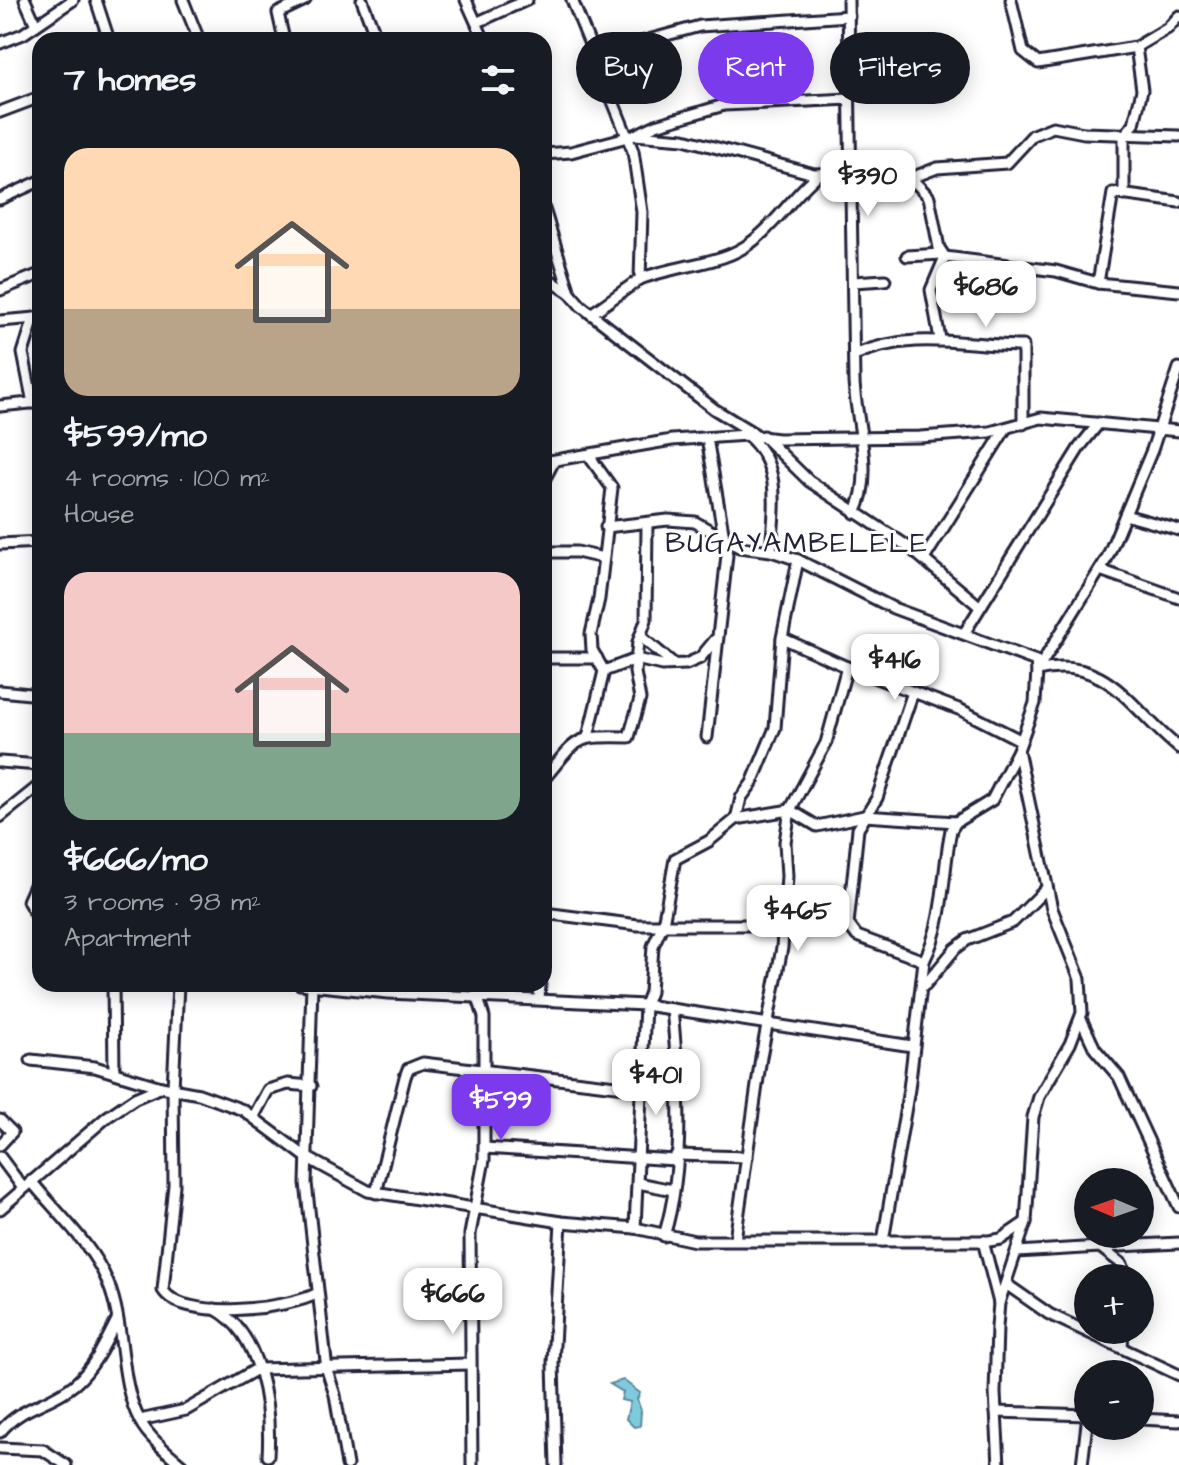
<!DOCTYPE html>
<meta charset="utf-8">
<style>
:root{--surface:#171b24;--page:#20242c;--text:#f1f3f6;--muted:#9ea1a6;--accent:#7c3aed}
body{margin:0;font-family:"Architects Daughter",sans-serif;background:var(--page);color:var(--text);height:100vh;display:flex;flex-direction:column;font-size:30px;white-space:nowrap}
*{box-sizing:border-box;margin:0}
p{font-size:26px;color:var(--muted)}
.icon{flex:none;width:44px;height:44px;fill:none;stroke:currentColor;stroke-width:2;stroke-linecap:round;stroke-linejoin:round}
.map{position:relative;flex:1;overflow:hidden}
.side{position:absolute;left:32px;top:32px;width:520px;height:960px;display:flex;flex-direction:column;background:var(--surface);border-radius:24px;box-shadow:0 4px 20px #0003}
.side>*{flex:none}
.top-card{position:absolute;left:576px;top:32px;width:482px;height:72px;display:flex;gap:16px}
.needle{width:52px;rotate:272deg}
.buttons{position:absolute;left:1074px;top:1168px;display:grid;gap:16px}
.buttons a{display:grid;place-items:center;width:80px;height:80px;border-radius:50%;background:var(--surface);box-shadow:0 4px 20px #0003;font-size:40px}
.price{position:absolute;translate:-50% -68px;padding:0 18px;border-radius:16px;background:#fff;color:#222;font-size:26px;line-height:52px;filter:drop-shadow(0 2px 4px #0008)}
.price::after{content:'';position:absolute;left:50%;top:48px;width:24px;height:18px;margin-left:-12px;background:inherit;clip-path:polygon(0 0,100% 0,50% 100%)}
.price.current{background:var(--accent);color:#fff}
ul{padding:0;list-style:none}
li{display:grid;align-content:center;gap:16px;height:424px;padding:0 32px}
li span{display:grid;place-items:center;height:248px;border-radius:24px;color:#555}
li>.icon{margin-inline-start:auto}
span .icon{width:144px;height:144px;fill:#fffc;stroke-width:1}
li b{font-size:34px}
h2{display:flex;justify-content:space-between;align-items:center;height:96px;padding:0 32px;font-size:34px}
.pill{padding:0 28px;border-radius:36px;background:var(--surface);box-shadow:0 4px 20px #0003;font-size:28px;line-height:72px}
.pill.current{background:var(--accent);color:#fff}
.map>svg:first-child{display:block}
.water{fill:#7fcbde;stroke:#5a879d;stroke-width:2}
.lines{fill:none;stroke-linecap:round;stroke-linejoin:round}
.street-casing{stroke:#22223b;stroke-width:15}
.street{stroke:#fff;stroke-width:9}
.labels{text-anchor:middle;stroke-width:6;stroke-linejoin:round;paint-order:stroke}
.quarter-label{font-size:28px;letter-spacing:2px;fill:#22223b;stroke:#fff}
</style>
<div class="map">
<svg width="1179" height="1465" viewBox="0 0 1179 1465">
<rect width="100%" height="100%" fill="#fff"/>
<filter id="ink" filterUnits="userSpaceOnUse"><feTurbulence type="fractalNoise" baseFrequency=".0125" numOctaves="2"/><feDisplacementMap in="SourceGraphic" scale="16" xChannelSelector="R" yChannelSelector="G"/><feConvolveMatrix kernelMatrix="1 2 1 2 8 2 1 2 1" color-interpolation-filters="sRGB"/></filter>
<g filter="url(#ink)">
<path class="water" d="M623 1380 640 1393 637 1399 641 1411 640 1426 634 1427 626 1419 630 1402 621 1400 623 1392 610 1384Z"/>
<g class="lines">
<g class="street-casing">
<g id="street">
<path d="M25 0 36 25"/>
<path d="M96 0 109 40"/>
<path d="M183 0 199 40"/>
<path d="M362 0 377 40"/>
<path d="M466 0 484 40"/>
<path d="M572 0 633 151 642 212 640 279 591 314"/>
<path d="M848 0 854 382C856 423 875 475 855 513"/>
<path d="M1011 0 1023 51 1038 63 1136 47 1168 28 1179 16"/>
<path d="M478 22 527 0"/>
<path d="M284 40 278 13 305 0"/>
<path d="M0 43 23 34 73 0"/>
<path d="M593 55 700 26 849 16"/>
<path d="M0 112 40 97"/>
<path d="M635 135 656 125 724 105 850 99"/>
<path d="M544 154 571 152 635 135 684 139 814 174 865 172 911 178 929 197 939 248 945 257 1056 271 1098 283 1179 291"/>
<path d="M911 178 937 168 1007 163 1033 135 1053 127 1084 133 1179 136"/>
<path d="M1124 195V136L1134 124 1142 90 1136 47"/>
<path d="M0 199 40 181"/>
<path d="M544 209 570 293 581 306 714 409 755 434"/>
<path d="M907 256 942 254"/>
<path d="M544 276 570 293"/>
<path d="M640 279C670 267 702 266 731 254 768 239 788 199 818 175"/>
<path d="M853 282 885 280"/>
<path d="M1098 283 1113 193 1179 202"/>
<path d="M0 290 40 274"/>
<path d="M0 321 36 318"/>
<path d="M940 339 931 290 945 257"/>
<path d="M854 355C914 330 961 345 1023 346V424"/>
<path d="M33 403 23 353 34 318"/>
<path d="M0 406 40 402"/>
<path d="M747 435C783 466 774 507 771 551"/>
<path d="M763 436 809 481 910 548 979 606"/>
<path d="M707 438 727 555 707 737"/>
<path d="M589 456 612 488 599 599 591 634 592 650 604 671"/>
<path d="M544 462 672 440 747 435 778 439 920 437 990 432 1041 418 1179 431"/>
<path d="M544 480 554 461"/>
<path d="M1125 515 1179 530"/>
<path d="M606 527 668 520 695 522 739 547 771 551 798 560 893 608 1036 661 1037 671C1108 654 1131 710 1179 748"/>
<path d="M0 544 40 542"/>
<path d="M544 552H577L603 558"/>
<path d="M924 559 1006 428"/>
<path d="M1100 570 1179 598"/>
<path d="M965 632 1079 448 1099 423"/>
<path d="M640 636 674 664"/>
<path d="M782 638 847 667 961 710 1020 740"/>
<path d="M544 658H597"/>
<path d="M0 691 40 695"/>
<path d="M913 692 877 798 858 829 848 924 857 936 924 961"/>
<path d="M588 737 604 671 636 659 662 665 686 664 700 658 715 640"/>
<path d="M0 762 40 765"/>
<path d="M544 779C579 737 573 736 629 737L640 699 635 672 638 642 646 620 647 523"/>
<path d="M0 817 40 785"/>
<path d="M736 819 741 798 752 783 775 728 782 638 798 560"/>
<path d="M40 874 28 901 40 922"/>
<path d="M544 913 638 925H784"/>
<path d="M544 928 545 913"/>
<path d="M113 984 114 1072"/>
<path d="M178 984 173 1088 174 1185 163 1290C182 1322 289 1309 318 1293"/>
<path d="M300 984 388 993 645 1005 912 1046"/>
<path d="M312 984 306 1183 327 1370 335 1395 347 1465"/>
<path d="M925 985 955 949 967 940 1013 922 1047 888"/>
<path d="M539 999 540 984"/>
<path d="M1082 1021 1095 1049 1119 1077 1179 1207"/>
<path d="M31 1060 95 1067 161 1087"/>
<path d="M254 1116 268 1090 288 1084 311 1086"/>
<path d="M0 1120 12 1132 0 1145"/>
<path d="M485 1148 675 1160"/>
<path d="M676 1155 747 1157"/>
<path d="M0 1157 23 1188"/>
<path d="M31 1181C57 1213 93 1245 108 1283 126 1326 118 1380 140 1421 149 1438 167 1452 182 1465"/>
<path d="M638 1183 673 1190"/>
<path d="M376 1193 405 1077 408 1069 423 1063 641 1089"/>
<path d="M0 1209 107 1117 135 1098 161 1087 199 1094 243 1110 306 1157 368 1191 561 1222 635 1228 695 1241H989L1001 1239 1026 1222"/>
<path d="M635 1228 645 1005 650 992 653 946 663 924 675 859 709 841 736 819 790 810 817 826 864 816 956 822"/>
<path d="M664 1236C686 1164 679 1083 672 1009"/>
<path d="M735 1240 761 1057 782 948 787 876 785 842 790 810 826 743 847 667"/>
<path d="M883 1241 909 1089 924 961C945 920 942 874 951 830L956 822 992 800 1018 750"/>
<path d="M983 1241 999 1303"/>
<path d="M1100 1247 1179 1243"/>
<path d="M1017 1252 1100 1247 1122 1264 1126 1278"/>
<path d="M1006 1284 1049 1314 1179 1375"/>
<path d="M215 1309C262 1334 271 1408 268 1456"/>
<path d="M1122 1348 1123 1330"/>
<path d="M996 1412 1087 1415"/>
<path d="M1140 1419 1179 1421"/>
<path d="M140 1420 186 1410 257 1369 470 1364"/>
<path d="M0 1432C22 1405 50 1405 75 1384 94 1368 106 1342 117 1320"/>
<path d="M0 1448 43 1450 66 1465"/>
<path d="M472 1465 470 1234 484 1160V1017L478 998 480 984"/>
<path d="M556 1465 553 1363 561 1222"/>
<path d="M999 1465 995 1393 997 1327 999 1303 1026 1222 1033 1117 1039 1097 1070 1044 1082 1013 1080 979 1052 909 1018 750 1035 703 1037 671 1107 558 1152 450 1179 368"/>
<path d="M1082 1465 1088 1415"/>
</g>
</g>
<use href="#street" class="street"/>
</g>
</g>
<g class="labels">
<g class="quarter-label">
<text x="797" y="552">BUGAYAMBELELE</text>
</g>
</g>
</svg>
<div class="buttons">
<a><svg class="needle" viewBox="-14 -14 28 28"><path d="M0-13l5 13h-10z" fill="#e53935"/><path d="M0 13l5-13h-10z" fill="#9ea1a6"/></svg></a>
<a>+</a>
<a>−</a>
</div>
<b class="price" style="left:868px;top:218px">$390</b>
<b class="price" style="left:986px;top:329px">$686</b>
<b class="price" style="left:895px;top:702px">$416</b>
<b class="price" style="left:798px;top:953px">$465</b>
<b class="price" style="left:656px;top:1117px">$401</b>
<b class="price current" style="left:501px;top:1142px">$599</b>
<b class="price" style="left:453px;top:1336px">$666</b>
<div class="top-card">
<a class="pill">Buy</a>
<a class="pill current">Rent</a>
<a class="pill">Filters</a>
</div>
<section class="side">
<h2>7 homes<svg class="icon" aria-label="filters" viewBox="0 0 24 24"><path d="M4 7h16M4 17h16"/><circle cx="9" cy="7" r="2"/><circle cx="15" cy="17" r="2"/></svg></h2>
<ul>
<li><span style="background:linear-gradient(#ffd9b3 65%,#b9a48a 0)"><svg class="icon" aria-label="home" viewBox="0 0 24 24"><path d="M3 11l9-7 9 7M6 9v11h12V9"/></svg></span><div><b>$599/mo</b><p>4 rooms · 100 m²</p><p>House</p></div></li>
<li><span style="background:linear-gradient(#f6c9c9 65%,#7fa58c 0)"><svg class="icon" aria-label="home" viewBox="0 0 24 24"><path d="M3 11l9-7 9 7M6 9v11h12V9"/></svg></span><div><b>$666/mo</b><p>3 rooms · 98 m²</p><p>Apartment</p></div></li>
</ul>
</section>
</div>
